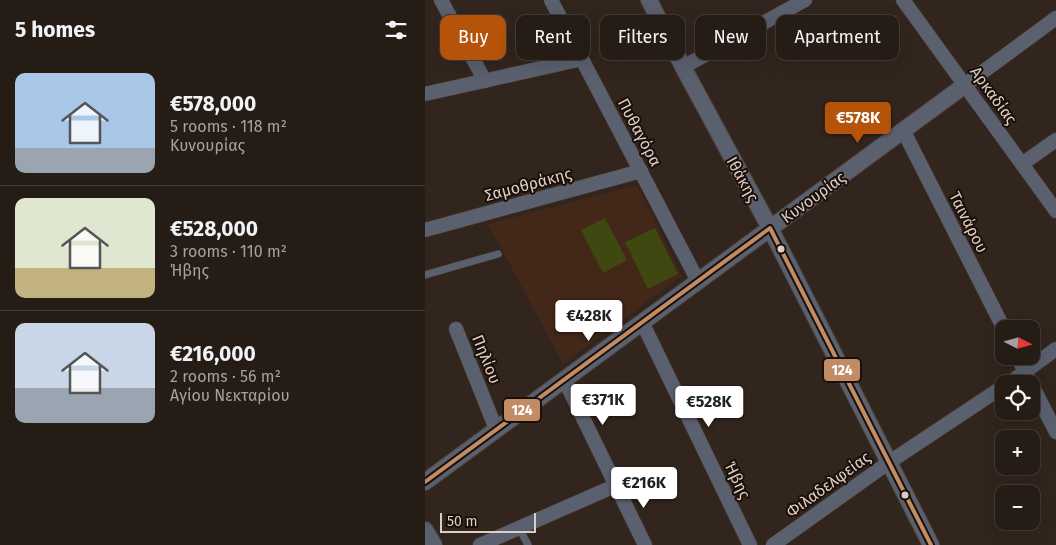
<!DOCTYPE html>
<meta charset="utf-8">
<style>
:root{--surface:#261c16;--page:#322923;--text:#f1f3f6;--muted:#a4a1a1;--line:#423a35;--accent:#b45309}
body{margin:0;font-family:"Fira Sans",sans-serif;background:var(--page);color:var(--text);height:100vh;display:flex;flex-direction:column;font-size:19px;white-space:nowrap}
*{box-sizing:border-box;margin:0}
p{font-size:16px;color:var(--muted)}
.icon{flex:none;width:28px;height:28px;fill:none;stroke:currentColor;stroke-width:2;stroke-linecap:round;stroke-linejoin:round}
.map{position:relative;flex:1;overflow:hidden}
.side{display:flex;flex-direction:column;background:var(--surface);width:425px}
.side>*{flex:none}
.banner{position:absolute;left:15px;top:15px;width:475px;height:45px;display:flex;gap:10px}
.needle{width:32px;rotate:96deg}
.tools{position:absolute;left:570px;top:320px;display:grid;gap:10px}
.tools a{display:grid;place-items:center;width:45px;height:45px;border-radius:10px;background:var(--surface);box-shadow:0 5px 20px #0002,0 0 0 1px var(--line);font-size:25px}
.scale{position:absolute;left:15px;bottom:12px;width:96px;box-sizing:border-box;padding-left:5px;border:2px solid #decdc5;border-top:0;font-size:14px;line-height:18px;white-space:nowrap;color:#decdc5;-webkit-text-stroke:4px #1a0f09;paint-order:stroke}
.price{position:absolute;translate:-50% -42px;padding:0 11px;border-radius:5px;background:#fff;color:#222;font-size:16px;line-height:32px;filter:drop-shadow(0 1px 2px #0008)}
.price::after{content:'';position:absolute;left:50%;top:30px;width:15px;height:11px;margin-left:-8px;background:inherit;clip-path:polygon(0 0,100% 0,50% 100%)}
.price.current{background:var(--accent);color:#fff}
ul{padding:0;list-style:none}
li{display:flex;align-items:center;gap:15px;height:125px;padding:0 15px}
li+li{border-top:1px solid var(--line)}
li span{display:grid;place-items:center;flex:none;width:140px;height:100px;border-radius:10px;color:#555}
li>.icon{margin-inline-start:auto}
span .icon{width:60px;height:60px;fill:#fffc;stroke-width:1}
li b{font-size:21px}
h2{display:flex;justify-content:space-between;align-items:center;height:60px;padding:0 15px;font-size:21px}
.pill{padding:0 18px;border-radius:10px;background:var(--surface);box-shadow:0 5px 20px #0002,0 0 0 1px var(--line);font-size:18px;line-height:45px}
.pill.current{background:var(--accent);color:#fff}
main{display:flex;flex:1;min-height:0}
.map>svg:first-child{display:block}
.built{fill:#432718}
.green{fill:#404811}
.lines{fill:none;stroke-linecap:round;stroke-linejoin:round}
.service-casing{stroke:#4c413a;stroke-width:8}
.minor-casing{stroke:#4c413a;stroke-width:15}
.tertiary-casing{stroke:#4c413a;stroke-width:18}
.service{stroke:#5a606e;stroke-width:7}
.minor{stroke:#5a606e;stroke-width:14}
.tertiary{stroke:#5a606e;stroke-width:16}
.bus-1-casing{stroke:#1a0f09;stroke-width:8}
.bus-1{stroke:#c18c65;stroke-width:4}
.bus-dot{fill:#decdc5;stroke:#1a0f09;stroke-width:2}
.labels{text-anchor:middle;stroke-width:4;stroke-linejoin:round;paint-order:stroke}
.street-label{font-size:16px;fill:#decdc5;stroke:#1a0f09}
.line-badge{stroke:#1a0f09;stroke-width:2}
.badge-label{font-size:14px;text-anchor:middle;font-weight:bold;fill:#fff}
</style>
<main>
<section class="side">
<h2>5 homes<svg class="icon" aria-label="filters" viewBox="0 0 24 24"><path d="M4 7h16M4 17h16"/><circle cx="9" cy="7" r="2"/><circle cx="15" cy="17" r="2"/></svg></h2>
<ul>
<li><span style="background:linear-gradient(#a9c7e8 75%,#9aa5b1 0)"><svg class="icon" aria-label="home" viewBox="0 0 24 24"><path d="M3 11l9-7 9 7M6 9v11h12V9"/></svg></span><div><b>€578,000</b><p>5 rooms · 118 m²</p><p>Κυνουρίας</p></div></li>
<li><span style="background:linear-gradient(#dfe7d0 70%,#c2b280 0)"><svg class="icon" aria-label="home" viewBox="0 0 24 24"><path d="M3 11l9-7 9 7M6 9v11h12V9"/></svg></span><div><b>€528,000</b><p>3 rooms · 110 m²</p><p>Ήβης</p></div></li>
<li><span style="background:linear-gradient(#c9d6e8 65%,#9aa5b1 0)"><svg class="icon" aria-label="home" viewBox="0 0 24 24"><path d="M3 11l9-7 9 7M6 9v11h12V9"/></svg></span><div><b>€216,000</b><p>2 rooms · 56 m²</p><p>Αγίου Νεκταρίου</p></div></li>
</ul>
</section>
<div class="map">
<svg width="631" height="545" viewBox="0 0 631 545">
<rect width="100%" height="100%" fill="#32251d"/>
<path class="built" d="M212 185 257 276 138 364 63 224Z"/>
<g class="green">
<path d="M180 218 202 260 178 273 156 230Z"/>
<path d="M230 228 253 274 223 289 200 242Z"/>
</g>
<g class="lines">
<g class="service-casing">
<g id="service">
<path d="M0 275 73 254"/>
<path d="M94 528 103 545"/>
</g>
</g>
<g class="minor-casing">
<g id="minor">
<path d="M16 0 60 81"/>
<path d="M126 0 273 281"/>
<path d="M478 0 631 211"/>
<path d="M258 67 380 0"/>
<path d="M540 85 631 18"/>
<path d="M0 94 157 59"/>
<path d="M478 130 579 329"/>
<path d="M597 164 631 140"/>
<path d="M0 230 216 171"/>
<path d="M217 322 325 545"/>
<path d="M31 329 71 429"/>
<path d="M592 356 631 432"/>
<path d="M139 379 220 545"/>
<path d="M583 384 631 349"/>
<path d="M55 545 192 485"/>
<path d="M348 545 463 463 579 386"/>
</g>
</g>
<g class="tertiary-casing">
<g id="tertiary">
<path d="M224 0 258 67 345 228 506 545"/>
<path d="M0 482 540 85"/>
<path d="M0 530 9 545"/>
</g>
</g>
<use href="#service" class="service"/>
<use href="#minor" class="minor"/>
<use href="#tertiary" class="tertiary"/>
<g class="bus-1-casing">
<path id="bus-1" d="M0 482 345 228 506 545"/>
</g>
<use href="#bus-1" class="bus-1"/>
</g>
<g class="bus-dot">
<circle cx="356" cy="249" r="4.5"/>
<circle cx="480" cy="495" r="4.5"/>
</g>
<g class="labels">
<g class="street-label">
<text transform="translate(569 95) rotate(54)" y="6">Αρκαδίας</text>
<text transform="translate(215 132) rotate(62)" y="6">Πυθαγόρα</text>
<text transform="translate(318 179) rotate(61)" y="6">Ιθάκης</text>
<text transform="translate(103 184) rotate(-15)" y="6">Σαμοθράκης</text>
<text transform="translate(388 197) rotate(-36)" y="6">Κυνουρίας</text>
<text transform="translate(544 222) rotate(63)" y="6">Ταινάρου</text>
<text transform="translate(62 359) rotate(68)" y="6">Πηλίου</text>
<text transform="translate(313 480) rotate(64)" y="6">Ήβης</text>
<text transform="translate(403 484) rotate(-36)" y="6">Φιλαδελφείας</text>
</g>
</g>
<g class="line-badge">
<rect x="398" y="358" width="38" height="24" rx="5" fill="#c18c65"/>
<rect x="78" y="398" width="38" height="24" rx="5" fill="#c18c65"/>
</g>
<g class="badge-label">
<text x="417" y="375">124</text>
<text x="97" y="415">124</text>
</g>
</svg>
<div class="tools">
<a><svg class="needle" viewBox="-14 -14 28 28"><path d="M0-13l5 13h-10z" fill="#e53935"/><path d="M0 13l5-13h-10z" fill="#a4a1a1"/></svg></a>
<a><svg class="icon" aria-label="locate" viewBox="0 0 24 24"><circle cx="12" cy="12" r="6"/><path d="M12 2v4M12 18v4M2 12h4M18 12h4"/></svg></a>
<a>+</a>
<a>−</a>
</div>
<div class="scale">50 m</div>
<b class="price current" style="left:433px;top:144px">€578K</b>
<b class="price" style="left:164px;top:342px">€428K</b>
<b class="price" style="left:178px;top:426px">€371K</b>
<b class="price" style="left:284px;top:428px">€528K</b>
<b class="price" style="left:219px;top:509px">€216K</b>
<div class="banner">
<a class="pill current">Buy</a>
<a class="pill">Rent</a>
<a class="pill">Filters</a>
<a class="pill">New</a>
<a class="pill">Apartment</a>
</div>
</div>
</main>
